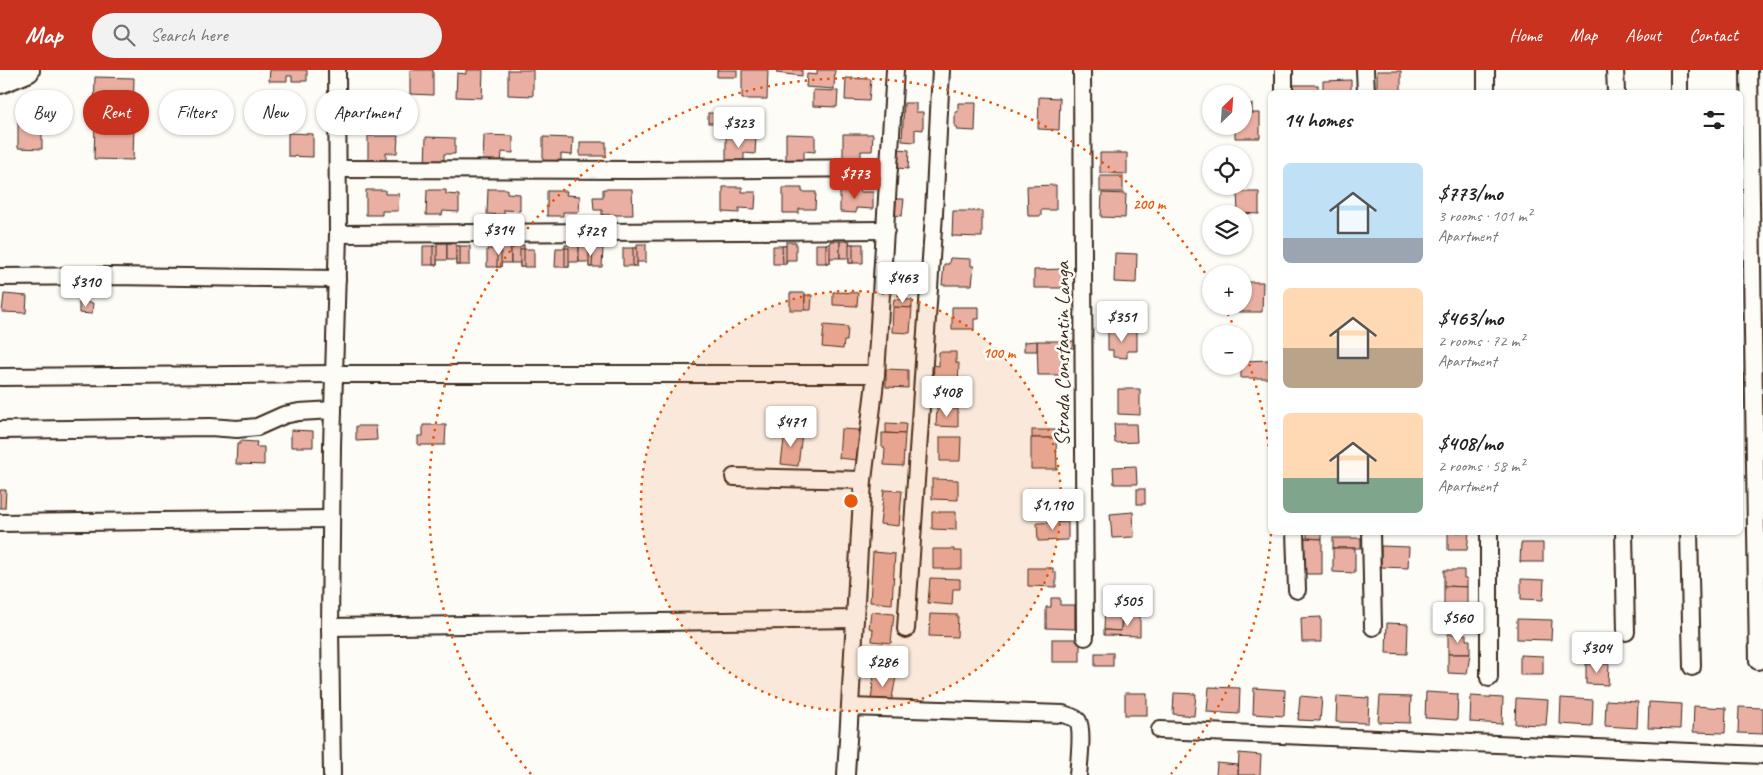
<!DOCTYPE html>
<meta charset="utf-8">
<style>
:root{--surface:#fff;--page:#f2f2f2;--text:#222;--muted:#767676;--accent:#c8321e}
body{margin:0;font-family:Caveat,sans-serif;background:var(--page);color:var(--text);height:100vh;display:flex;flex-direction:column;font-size:19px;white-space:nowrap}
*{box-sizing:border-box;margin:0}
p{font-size:16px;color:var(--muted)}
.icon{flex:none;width:28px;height:28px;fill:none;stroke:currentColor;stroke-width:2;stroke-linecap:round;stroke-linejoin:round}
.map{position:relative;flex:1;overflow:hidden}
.sheet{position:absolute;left:1268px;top:20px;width:475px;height:445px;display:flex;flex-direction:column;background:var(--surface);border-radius:8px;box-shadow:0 1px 4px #0004}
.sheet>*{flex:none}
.top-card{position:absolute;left:15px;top:20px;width:475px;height:45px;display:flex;gap:10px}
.needle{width:32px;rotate:25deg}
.controls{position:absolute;left:1202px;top:15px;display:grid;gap:10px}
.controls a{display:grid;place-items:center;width:50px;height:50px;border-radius:50%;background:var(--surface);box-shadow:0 1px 4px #0004;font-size:25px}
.price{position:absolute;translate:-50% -42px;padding:0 11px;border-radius:5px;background:#fff;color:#222;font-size:16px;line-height:32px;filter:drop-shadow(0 1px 2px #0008)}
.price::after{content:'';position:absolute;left:50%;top:30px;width:15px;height:11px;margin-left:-8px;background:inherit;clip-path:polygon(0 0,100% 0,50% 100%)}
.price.current{background:var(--accent);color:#fff}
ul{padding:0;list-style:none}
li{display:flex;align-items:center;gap:15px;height:125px;padding:0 15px}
li span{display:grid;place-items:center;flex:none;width:140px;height:100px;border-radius:8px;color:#555}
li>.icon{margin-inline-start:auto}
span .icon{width:60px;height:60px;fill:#fffc;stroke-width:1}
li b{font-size:21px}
h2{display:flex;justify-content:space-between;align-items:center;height:60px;padding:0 15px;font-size:21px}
.chip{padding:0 18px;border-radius:22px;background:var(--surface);box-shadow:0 1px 4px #0004;font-size:18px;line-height:45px}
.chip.current{background:var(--accent);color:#fff}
header{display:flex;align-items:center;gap:30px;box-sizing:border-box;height:70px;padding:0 25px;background:var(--accent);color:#fff}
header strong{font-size:24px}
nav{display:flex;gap:28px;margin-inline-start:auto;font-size:18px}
.search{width:350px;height:45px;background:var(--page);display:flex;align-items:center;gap:12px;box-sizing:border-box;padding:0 18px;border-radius:28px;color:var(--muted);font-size:19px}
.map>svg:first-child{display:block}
.building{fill:#e8afa2;stroke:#3b2a1e}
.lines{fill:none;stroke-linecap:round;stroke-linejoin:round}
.minor-casing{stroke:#3b2a1e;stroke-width:20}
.secondary-casing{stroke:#3b2a1e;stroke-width:28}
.minor{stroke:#fdfcf7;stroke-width:16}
.secondary{stroke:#fdfcf7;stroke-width:24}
.ring{fill:none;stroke:#e8590c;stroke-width:2.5;stroke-dasharray:2.5 5}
.labels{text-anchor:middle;stroke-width:5;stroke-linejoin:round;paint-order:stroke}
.street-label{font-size:21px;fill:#3b2a1e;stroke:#fdfcf7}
.centre{fill:#e8590c;stroke:#fdfcf7;stroke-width:2.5}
.ring-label{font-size:15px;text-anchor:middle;font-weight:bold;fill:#e8590c;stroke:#fdfcf7;stroke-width:5;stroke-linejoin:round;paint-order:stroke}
</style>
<header>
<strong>Map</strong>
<div class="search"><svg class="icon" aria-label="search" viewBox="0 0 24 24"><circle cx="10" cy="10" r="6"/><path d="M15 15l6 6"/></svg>Search here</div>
<nav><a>Home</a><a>Map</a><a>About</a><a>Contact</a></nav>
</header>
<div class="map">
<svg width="1763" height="705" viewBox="0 0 1763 705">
<rect width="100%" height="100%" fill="#fdfcf7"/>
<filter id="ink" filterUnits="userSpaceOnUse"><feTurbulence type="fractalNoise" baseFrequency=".02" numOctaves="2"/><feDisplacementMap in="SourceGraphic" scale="10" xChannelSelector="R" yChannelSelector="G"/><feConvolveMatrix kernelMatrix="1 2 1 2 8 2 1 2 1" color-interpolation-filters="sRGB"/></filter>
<g filter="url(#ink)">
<g class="building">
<path d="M270 0H307V11H292V6H287V11H269Z"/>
<path d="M410 0H433V25L410 24Z"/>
<path d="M466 0H483L482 28 456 27 457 3 466 4Z"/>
<path d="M508 0H533V26L508 25Z"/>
<rect x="717" y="0" width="20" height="7"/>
<path d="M742 0H768L767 29H742Z"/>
<path d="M777 0H802V6L776 3Z"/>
<path d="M817 0H835L834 19 806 17 807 4 817 5Z"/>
<rect x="1377" y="1" width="24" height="20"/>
<path d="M95 7 134 8 133 44 94 43Z"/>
<path d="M846 8 871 9 869 31 845 30Z"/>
<path d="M1351 10V22H1323V11Z"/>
<rect x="1294" y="15" width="24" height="7"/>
<path d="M813 20 838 21 837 37 813 36Z"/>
<path d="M1039 27 1060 28 1059 60 1038 59Z"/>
<path d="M904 33H916V42H923V60L915 59V72L902 71Z"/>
<path d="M958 33H976L975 61 957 60V57H955V42H958Z"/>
<rect x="1244" y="34" width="8" height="9"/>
<path d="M18 41H42V79L18 78Z"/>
<rect x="708" y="43" width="18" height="10"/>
<path d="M1244 43H1260V68H1235V56H1244Z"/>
<path d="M95 53 134 54 133 90 94 89Z"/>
<path d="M288 63 313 64V87L288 86Z"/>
<path d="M786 64 815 65V82L804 81V92H786Z"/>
<path d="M843 64H873L872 81H861V92L843 91Z"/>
<path d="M484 65 513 66V83L502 82 501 93H483Z"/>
<path d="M368 66H398L397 83H386V94L368 93Z"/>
<path d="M726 66 756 67 755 84 744 83V94H726Z"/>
<path d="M426 67 455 68V84H444V95H425Z"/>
<path d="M543 67 573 68 572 85 561 84V95H543Z"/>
<rect x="580" y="72" width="26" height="14"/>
<path d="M898 79 909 80 908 99 897 98Z"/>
<path d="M1100 83H1127V104L1100 103Z"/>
<rect x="1100" y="106" width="23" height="16"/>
<path d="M1056 115V140H1041V146H1028L1027 116Z"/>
<path d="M723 117H742V122H756L755 139 739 138V143L723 142Z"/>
<path d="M840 117 860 118V122H873V139L856 138V143L840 142Z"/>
<path d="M783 118H802V122H816L815 139H799V143H783Z"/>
<path d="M488 119H507V123L520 124V141L504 140V145L487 144Z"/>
<path d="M603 119H632L633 145H602V140H594L593 127H603Z"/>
<path d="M366 120H385V124H399L398 141H382V145H366Z"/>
<path d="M427 120H446V124L459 125V142L443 141 442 145H426Z"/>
<path d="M547 121H567L566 125 580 126 579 142H563V146H547Z"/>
<path d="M1237 122H1259V144L1238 143Z"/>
<path d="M1102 123 1126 124 1125 148 1101 147Z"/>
<path d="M896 129H904L902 146 895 145Z"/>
<path d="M953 141H982V167L952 166Z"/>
<path d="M830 171H840V188H830V193H816V174H830Z"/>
<path d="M840 171H850L849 174H863V193H849V188H840Z"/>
<path d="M786 172H796V190H787L786 194H773V176H786Z"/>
<path d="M437 173H447V190H437V195H423V176H437Z"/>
<path d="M447 173H456V176H470V195H456V190H447Z"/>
<path d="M637 174H646V192H637V196H623V178H637Z"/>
<rect x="826" y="174" width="4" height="19"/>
<rect x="849" y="174" width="4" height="19"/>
<path d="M497 175H511V193H501V197H487V179H497Z"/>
<path d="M511 175H524V179H534V197H520V193H511Z"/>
<path d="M565 175H579V192H569V197H555L556 178H565Z"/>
<path d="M579 175H593V178H603L602 197H589V192H579Z"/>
<rect x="433" y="176" width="4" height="19"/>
<rect x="456" y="176" width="4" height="19"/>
<path d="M782 176H786V194H783Z"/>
<rect x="565" y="178" width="4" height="19"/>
<path d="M589 178H593L592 197H589Z"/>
<rect x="633" y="178" width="4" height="18"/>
<rect x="497" y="179" width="4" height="18"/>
<rect x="520" y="179" width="4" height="18"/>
<path d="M1115 183 1137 184 1136 213 1114 212Z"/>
<path d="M950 188 971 189V196H974L972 215H942L944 194H949Z"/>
<path d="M1064 199V218H1034V200Z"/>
<path d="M1244 212H1263L1262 242H1238V236H1244Z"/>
<path d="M833 222 858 223 857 236 833 235Z"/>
<rect x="790" y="223" width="15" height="17"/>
<path d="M4 224 27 226 26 243 2 242Z"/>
<path d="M805 225H812L811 240H805Z"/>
<path d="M894 229 912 230V238L893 237Z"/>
<path d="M79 232 93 233 92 244 79 243Z"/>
<path d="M893 237 912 238 910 263 892 262Z"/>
<path d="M952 237H979V249H974V259H952Z"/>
<path d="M824 255 848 257 847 271H844L843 279 822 277Z"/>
<path d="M1108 261H1137V281H1127V288L1113 287V280H1108Z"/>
<path d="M1037 271H1068V305H1038Z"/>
<path d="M1037 271V281H1024V272Z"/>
<rect x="1068" y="271" width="11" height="7"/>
<path d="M939 282H956V293H959L958 315H955V322H939V315H933L934 295 939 296Z"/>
<path d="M1269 290V308H1241V296H1244V291Z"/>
<path d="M886 299 908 300V318L886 317Z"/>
<path d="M1118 319H1140V345L1118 344Z"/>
<path d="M937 338 958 339V357L936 356Z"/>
<path d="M886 353 906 354 905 364 886 363Z"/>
<path d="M1114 354H1136L1137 372 1115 373Z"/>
<path d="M423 355H446L445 375H418V366H423Z"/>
<path d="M356 356H376L377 370 356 371Z"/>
<path d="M841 359 859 360 857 390 839 388Z"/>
<path d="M291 360 313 361V377H291Z"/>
<rect x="1032" y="360" width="24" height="8"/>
<path d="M785 361 802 363 798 396 781 394Z"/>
<path d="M882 363 905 364 903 396 884 395 885 378 882 377Z"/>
<path d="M940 367H961L960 391H940Z"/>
<path d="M1031 368H1056L1057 399H1031Z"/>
<path d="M240 371 257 372 256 377H264V395L236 394 237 374H240Z"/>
<path d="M1136 396 1137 414H1114L1113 397Z"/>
<path d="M932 409 958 410V430L932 429Z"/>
<rect x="1137" y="419" width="8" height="15"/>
<path d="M0 420H6L5 438H0Z"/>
<path d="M884 420 902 421 899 456 880 454Z"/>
<path d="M1069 425 1077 426V441L1068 440Z"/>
<path d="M932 442H956V460L932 459Z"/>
<path d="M1133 442 1134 467 1112 468 1110 444Z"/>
<path d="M1068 452V470L1038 471 1037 453Z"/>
<path d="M1307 462H1322V469L1307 468Z"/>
<path d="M1448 462H1469L1467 480H1448Z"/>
<path d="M1302 468 1322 469V504H1302Z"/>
<rect x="1333" y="468" width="28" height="10"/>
<path d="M1521 473H1543V492H1520Z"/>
<path d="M1381 476 1409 477 1408 498 1381 497Z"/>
<path d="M1333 478H1355V503L1333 502Z"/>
<path d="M933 479H954V481H962V499H933Z"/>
<path d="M873 482 895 484 892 534 870 532Z"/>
<path d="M1028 498H1053V502H1056V517L1028 516Z"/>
<path d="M1444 500H1464V508H1467V517L1444 516Z"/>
<path d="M930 508 960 509V519H953L952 535 928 533Z"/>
<path d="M1521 509 1544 510 1543 530 1521 529Z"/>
<path d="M1444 516 1467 517V546L1462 545V554H1444Z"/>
<path d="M1051 528H1060V535H1075V559L1046 558V537H1051Z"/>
<path d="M1105 534H1122L1121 561 1104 560Z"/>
<path d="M871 542 894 544 891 573 872 571 873 559 869 558Z"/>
<path d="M930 544 958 545 957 567 929 566Z"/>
<path d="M1122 545H1140V566L1104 565V560L1121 561Z"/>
<path d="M1321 547V572H1302L1301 548Z"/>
<path d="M1517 549 1552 550 1551 570 1517 569Z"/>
<path d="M1387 553 1408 554 1407 584 1386 583Z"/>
<path d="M1448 564H1466V570H1470V584H1448Z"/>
<rect x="1052" y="569" width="28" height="23"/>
<rect x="1095" y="583" width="18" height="13"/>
<path d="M1448 584H1470L1467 604 1448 603Z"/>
<path d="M1520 585 1543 586V605H1520Z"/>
<path d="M1586 594H1609L1608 615 1586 614Z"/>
<path d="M874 603 896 607 891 633 871 631Z"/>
<path d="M1209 617 1240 618 1239 644 1207 642Z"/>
<path d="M1254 618 1285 620 1284 646 1253 644Z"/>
<path d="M1426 622 1458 624 1457 650 1425 648Z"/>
<rect x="1125" y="623" width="22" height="22"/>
<path d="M1174 623 1196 624 1194 646 1173 644Z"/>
<path d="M1300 626 1322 628 1320 651 1298 650Z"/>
<path d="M1337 626 1369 628 1368 653 1336 652Z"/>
<path d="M1380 626 1411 627 1410 653 1378 652Z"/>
<path d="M1471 626 1503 628 1502 654 1470 652Z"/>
<path d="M1516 628 1548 630 1546 655 1515 654Z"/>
<path d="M1561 628 1593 630 1592 656 1560 654Z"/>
<path d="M1606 630 1638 632 1637 658 1605 656Z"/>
<path d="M1649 632 1681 634 1680 659 1648 658Z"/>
<path d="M1694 636 1726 638 1725 663 1693 662Z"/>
<path d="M1739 637 1763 638V664L1738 663Z"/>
<path d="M1239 683 1261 685 1260 705H1238Z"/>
<path d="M1217 693 1238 695V705H1216Z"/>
</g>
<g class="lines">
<g class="minor-casing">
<g id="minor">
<path d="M1082 0 1085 567"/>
<path d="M1284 0V22"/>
<path d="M1365 0 1366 22"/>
<path d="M1486 0V22"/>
<path d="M1615 0 1616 22"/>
<path d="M1679 0V22"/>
<path d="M1749 0 1758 591"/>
<path d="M338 99 635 100 889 98"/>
<path d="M338 164 886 160"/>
<path d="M0 207 109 206 337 209"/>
<path d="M0 307 334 304H876"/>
<path d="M0 360 210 357 237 359 257 357 284 345 299 342 333 340"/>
<path d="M734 407 863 410"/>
<path d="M0 453 331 449"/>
<path d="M1295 462 1297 520"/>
<path d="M1371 462 1373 557"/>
<path d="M1489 462V608"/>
<path d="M1624 462 1626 562"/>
<path d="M1689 462 1692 597"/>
<path d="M330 557 855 549"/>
<path d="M906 559 934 144 941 0"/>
<path d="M850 637 1063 644C1068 646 1075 647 1078 651 1083 660 1079 694 1078 705"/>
<path d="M1160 660 1763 685"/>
<path d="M332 705 330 557 332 376 338 164 337 0"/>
<path d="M846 705 863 410 876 304 895 0"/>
</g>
</g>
<g class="secondary-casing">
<path id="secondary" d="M0 11 27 0"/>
</g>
<use href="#minor" class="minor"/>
<use href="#secondary" class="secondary"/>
</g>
</g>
<circle cx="851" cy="431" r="210" fill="#e8590c" fill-opacity=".12"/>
<g class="ring">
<circle cx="851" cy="431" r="210"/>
<path d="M1271 464A421 421 0 0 1 1171 704M531 704A421 421 0 1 1 1210 211M1224 237A421 421 0 0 1 1237 263M1244 280A421 421 0 0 1 1270 387"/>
</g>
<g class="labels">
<g class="street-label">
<text transform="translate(1062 284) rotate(-90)" y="7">Strada Constantin Langa</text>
</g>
</g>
<circle cx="851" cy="431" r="8" class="centre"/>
<g class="ring-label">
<text x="1149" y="139">200 m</text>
<text x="999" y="288">100 m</text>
</g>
</svg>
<div class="controls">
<a><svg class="needle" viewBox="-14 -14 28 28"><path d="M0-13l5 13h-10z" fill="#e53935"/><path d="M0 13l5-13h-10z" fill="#767676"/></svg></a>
<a><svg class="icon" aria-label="locate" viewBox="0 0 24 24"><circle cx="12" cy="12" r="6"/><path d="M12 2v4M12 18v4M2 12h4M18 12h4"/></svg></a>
<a><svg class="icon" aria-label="layers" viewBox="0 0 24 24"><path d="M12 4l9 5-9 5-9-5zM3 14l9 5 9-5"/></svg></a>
<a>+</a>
<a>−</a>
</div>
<b class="price" style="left:739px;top:79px">$323</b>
<b class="price current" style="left:855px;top:130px">$773</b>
<b class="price" style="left:499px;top:186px">$314</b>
<b class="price" style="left:591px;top:187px">$729</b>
<b class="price" style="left:903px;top:234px">$463</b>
<b class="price" style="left:86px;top:238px">$310</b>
<b class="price" style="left:1122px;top:273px">$351</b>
<b class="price" style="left:947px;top:348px">$408</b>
<b class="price" style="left:791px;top:378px">$471</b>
<b class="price" style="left:1053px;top:461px">$1,190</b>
<b class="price" style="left:1128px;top:557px">$505</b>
<b class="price" style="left:1458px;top:574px">$560</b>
<b class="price" style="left:1597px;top:604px">$304</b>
<b class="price" style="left:883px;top:618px">$286</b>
<div class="top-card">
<a class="chip">Buy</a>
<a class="chip current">Rent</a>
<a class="chip">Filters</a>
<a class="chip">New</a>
<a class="chip">Apartment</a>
</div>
<section class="sheet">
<h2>14 homes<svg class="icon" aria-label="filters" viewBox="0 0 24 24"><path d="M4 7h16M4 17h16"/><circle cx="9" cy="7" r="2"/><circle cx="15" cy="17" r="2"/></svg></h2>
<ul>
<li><span style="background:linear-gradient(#bfe0f5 75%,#9aa5b1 0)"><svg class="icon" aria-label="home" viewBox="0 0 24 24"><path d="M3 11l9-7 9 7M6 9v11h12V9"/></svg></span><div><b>$773/mo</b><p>3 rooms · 101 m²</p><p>Apartment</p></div></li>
<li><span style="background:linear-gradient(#ffd9b3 60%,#b9a48a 0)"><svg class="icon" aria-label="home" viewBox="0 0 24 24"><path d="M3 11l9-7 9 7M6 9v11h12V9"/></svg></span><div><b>$463/mo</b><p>2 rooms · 72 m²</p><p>Apartment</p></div></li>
<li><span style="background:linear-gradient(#ffd9b3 65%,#7fa58c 0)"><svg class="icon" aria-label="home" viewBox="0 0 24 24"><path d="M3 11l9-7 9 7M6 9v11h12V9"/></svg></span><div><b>$408/mo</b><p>2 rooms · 58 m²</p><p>Apartment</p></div></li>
</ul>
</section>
</div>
